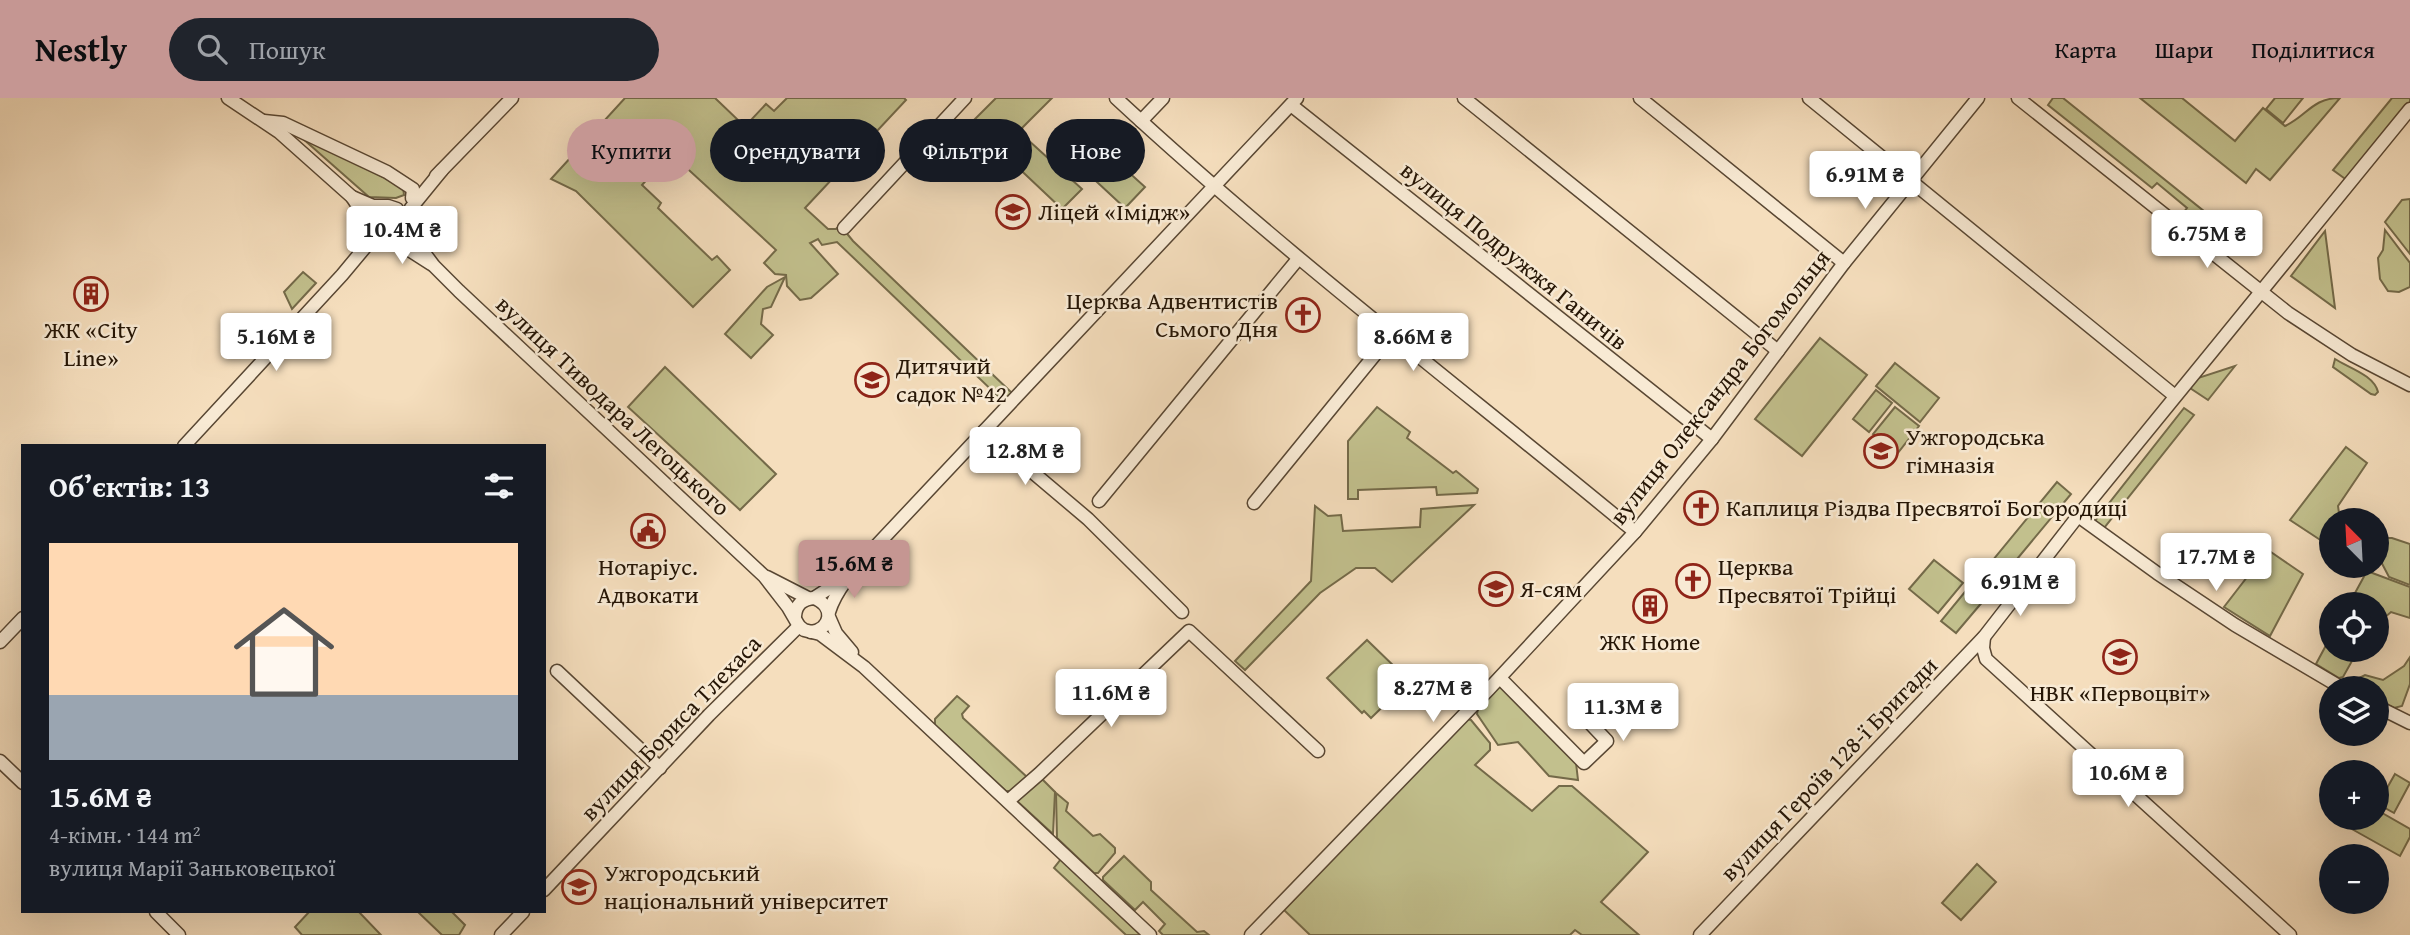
<!DOCTYPE html>
<html lang="uk">
<meta charset="utf-8">
<style>
:root{--surface:#171b24;--page:#20242c;--text:#f1f3f6;--muted:#9ea1a6;--line:#363941;--accent:#c59692}
body{margin:0;font-family:"Gentium Book Plus",serif;background:var(--page);color:var(--text);height:100vh;display:flex;flex-direction:column;font-size:26px;white-space:nowrap}
*{box-sizing:border-box;margin:0}
p{font-size:23px;color:var(--muted)}
.icon{flex:none;width:38px;height:38px;fill:none;stroke:currentColor;stroke-width:2;stroke-linecap:round;stroke-linejoin:round}
.map{position:relative;flex:1;overflow:hidden}
.drawer{position:absolute;left:21px;top:346px;width:525px;height:469px;display:flex;flex-direction:column;background:var(--surface);border-radius:0px;box-shadow:0 7px 28px #0002}
.drawer>*{flex:none}
.top-card{position:absolute;left:567px;top:21px;width:665px;height:63px;display:flex;gap:14px}
.needle{width:46px;rotate:336deg}
.buttons{position:absolute;left:2319px;top:410px;display:grid;gap:14px}
.buttons a{display:grid;place-items:center;width:70px;height:70px;border-radius:50%;background:var(--surface);box-shadow:0 7px 28px #0002;font-size:35px}
.price{position:absolute;translate:-50% -60px;padding:0 16px;border-radius:7px;background:#fff;color:#222;font-size:23px;line-height:46px;filter:drop-shadow(0 2px 4px #0008)}
.price::after{content:'';position:absolute;left:50%;top:42px;width:21px;height:16px;margin-left:-10px;background:inherit;clip-path:polygon(0 0,100% 0,50% 100%)}
.price.active{background:var(--accent);color:#111}
ul{padding:0;list-style:none}
li{display:grid;align-content:center;gap:14px;height:371px;padding:0 28px}
li+li{border-top:2px solid var(--line)}
li span{display:grid;place-items:center;height:217px;border-radius:0px;color:#555}
li>.icon{margin-inline-start:auto}
span .icon{width:126px;height:126px;fill:#fffc;stroke-width:1}
li b{font-size:30px}
h2{display:flex;justify-content:space-between;align-items:center;height:84px;padding:0 28px;font-size:30px}
.pill{padding:0 24px;border-radius:32px;background:var(--surface);box-shadow:0 7px 28px #0002;font-size:24px;line-height:63px}
.pill.active{background:var(--accent);color:#111}
header{display:flex;align-items:center;gap:42px;box-sizing:border-box;height:98px;padding:0 35px;background:var(--accent);color:#111}
header strong{font-size:33px}
nav{display:flex;gap:38px;margin-inline-start:auto;font-size:24px}
.search{width:490px;height:63px;background:var(--page);display:flex;align-items:center;gap:18px;box-sizing:border-box;padding:0 24px;border-radius:38px;color:var(--muted);font-size:26px}
.map>svg:first-child{display:block}
.green{fill:#c2c08d;stroke:#746a49;stroke-width:2}
.lines{fill:none;stroke-linecap:round;stroke-linejoin:round}
.minor-casing{stroke:#594733;stroke-width:15}
.minor{stroke:#f8ead4;stroke-width:12}
.labels{text-anchor:middle;stroke-width:5;stroke-linejoin:round;paint-order:stroke}
.poi-label{font-size:24px;fill:#251505;stroke:#f8ead4;text-anchor:start}
.street-label{font-size:24px;fill:#251505;stroke:#f8ead4}
</style>
<header>
<strong>Nestly</strong>
<div class="search"><svg class="icon" aria-label="search" viewBox="0 0 24 24"><circle cx="10" cy="10" r="6"/><path d="M15 15l6 6"/></svg>Пошук</div>
<nav><a>Карта</a><a>Шари</a><a>Поділитися</a></nav>
</header>
<div class="map">
<svg width="2410" height="837" viewBox="0 0 2410 837">
<rect width="100%" height="100%" fill="#f5debd"/>
<filter id="stains"><feTurbulence type="fractalNoise" baseFrequency=".00286" numOctaves="4"/><feColorMatrix values="0 0 0 0 .2 0 0 0 0 .09 0 0 0 0 .02 0 0 0 .5 -.17"/></filter>
<radialGradient id="worn" r=".72"><stop offset=".6" stop-color="#630" stop-opacity="0"/><stop offset="1" stop-color="#630" stop-opacity=".3"/></radialGradient>
<g class="green">
<path d="M625 0H715L740 24 746 23 752 44 754 45 750 23 766 6 774 13 787 0H904L906 2 805 110 828 131H836L840 127 853 143 1013 296 1004 304 837 144 822 147 818 141 810 145 838 176 811 200 800 202 787 188 786 177 775 176 764 165 776 152 666 51 660 56 665 61 642 87 661 105 658 110 712 162 717 158 730 172 693 209 576 93 551 81Z"/>
<path d="M996 0H1052L992 60 964 32Z"/>
<path d="M2053 0H2063L2215 122 2206 133 2183 115 2187 110 2157 85 2152 90 2048 7Z"/>
<path d="M2140 0H2182L2235 43 2263 10 2285 28C2307 18 2312 0 2340 0L2270 82 2256 71 2246 85Z"/>
<path d="M2275 0H2303L2283 25 2266 11Z"/>
<path d="M2392 0H2410V6L2348 83 2333 72Z"/>
<path d="M303 39 403 89 404 97 396 100 369 99 302 40Z"/>
<path d="M1027 41 1082 91 1062 111 1008 60Z"/>
<path d="M1103 51 1145 89 1125 110 1084 72Z"/>
<path d="M2410 101V156L2385 124 2402 102Z"/>
<path d="M2385 132 2410 165V189L2399 194 2388 193 2380 181 2378 160 2383 152Z"/>
<path d="M2325 133 2335 210 2291 178Z"/>
<path d="M303 174 316 185 292 211 284 194Z"/>
<path d="M785 179 771 209 763 211 761 226 773 237 751 260 725 236 767 189Z"/>
<path d="M1820 240 1867 277 1802 358 1755 321Z"/>
<path d="M2335 261C2349 270 2374 277 2378 294L2375 297 2371 296 2333 269Z"/>
<path d="M1895 265 1939 300 1920 324 1876 288Z"/>
<path d="M2235 268 2208 302 2190 290 2198 280Z"/>
<path d="M665 269 776 376 740 412 628 309Z"/>
<path d="M1876 292 1892 305 1869 334 1853 321Z"/>
<path d="M1377 309 1410 334 1407 340 1453 375 1456 373 1478 391 1477 395 1437 397 1436 389 1358 392V401H1348V343Z"/>
<path d="M1895 309 1919 328 1897 356 1873 336Z"/>
<path d="M2184 310 2194 317 2104 430 2095 423Z"/>
<path d="M2346 349 2367 365 2338 408 2340 422H2331V449L2290 422Z"/>
<path d="M2057 384 2071 396 1988 496 1974 485Z"/>
<path d="M1474 407 1392 484 1375 470H1356L1320 495 1245 572 1235 563 1311 483 1315 408 1328 418 1341 417 1343 433 1420 429 1421 411Z"/>
<path d="M2377 440H2392L2410 446V487L2389 479 2377 456Z"/>
<path d="M2268 452 2303 476 2270 538 2224 509Z"/>
<path d="M1934 462 1963 485 1938 515 1909 491Z"/>
<path d="M2367 473 2410 489V520L2391 514 2377 526 2376 506H2349Z"/>
<path d="M1969 489 1984 502 1956 535 1941 523Z"/>
<path d="M2331 538V551H2345L2344 559 2352 563 2343 579 2339 580 2316 566Z"/>
<path d="M1367 542 1400 574 1403 572 1411 577 1406 583 1407 585 1371 620 1364 613 1362 615 1327 580Z"/>
<path d="M2410 559V586L2402 608 2394 610 2377 601 2376 590H2356L2354 587 2357 581 2365 577 2383 582 2404 568Z"/>
<path d="M1501 586 1576 665 1578 682 1549 678 1518 644 1498 647 1477 616 1478 611Z"/>
<path d="M957 598 969 608 962 616 963 620 1027 679 1012 693H1006L935 627V621Z"/>
<path d="M1466 621 1471 622 1490 645V652L1475 667 1532 713 1559 688H1572L1648 754 1601 804 1639 837H1582L1575 832 1570 837H1310L1284 812Z"/>
<path d="M2395 676 2410 685 2394 715 2378 706Z"/>
<path d="M1041 680 1055 694 1053 736 1017 703Z"/>
<path d="M1056 695 1068 705 1066 713 1093 738 1100 736 1115 750V755L1098 775H1094L1057 740Z"/>
<path d="M2377 712 2410 731V739L2400 758 2350 730 2357 719H2376Z"/>
<path d="M1124 758 1151 784V792L1197 834 1204 833 1209 837H1163L1159 833 1165 826 1143 804 1135 812 1103 782V779Z"/>
<path d="M1061 761 1143 837H1126L1054 770Z"/>
<path d="M1977 766 1996 784 1961 822 1942 805Z"/>
<path d="M309 814H359L381 837H302L295 829Z"/>
<path d="M418 814H452L465 827 459 837H442Z"/>
</g>
<g class="lines">
<g class="minor-casing">
<g id="minor">
<path d="M228 0 279 34 352 99 374 132 381 138 389 139 398 135 411 110 442 72"/>
<path d="M1116 0C1281 153 1461 290 1635 434"/>
<path d="M1464 0 1778 253"/>
<path d="M1640 0 1844 165"/>
<path d="M1809 0 2175 298"/>
<path d="M2018 0 2288 215 2352 257 2410 287"/>
<path d="M1291 7 1712 341"/>
<path d="M264 23 283 25 387 74 413 91 412 100"/>
<path d="M1141 23 1163 0"/>
<path d="M436 78 512 0"/>
<path d="M352 99 373 108H388L397 111 406 131 434 168 459 193 764 478 788 509 799 528 804 532 820 536 864 569 1150 837"/>
<path d="M844 130 965 0"/>
<path d="M389 139 431 166"/>
<path d="M984 333 1088 421 1182 514"/>
<path d="M184 348 342 177 377 135"/>
<path d="M1099 403 1298 161"/>
<path d="M1254 405 1391 237"/>
<path d="M2078 418 2157 475 2235 527 2342 590"/>
<path d="M767 479 808 500"/>
<path d="M814 500 845 480"/>
<path d="M829 514C837 488 859 467 877 447L1297 0"/>
<path d="M795 518C796 506 803 501 814 500 835 508 832 531 811 534"/>
<path d="M829 519 836 535 852 554"/>
<path d="M1984 539 1983 550 1986 561 2290 837"/>
<path d="M0 544 23 520"/>
<path d="M557 573 660 670"/>
<path d="M1500 580 1584 665 1607 643 1588 623"/>
<path d="M2376 608 2410 625"/>
<path d="M0 663 23 685"/>
<path d="M1008 703 1039 676 1189 533 1318 653"/>
<path d="M544 792 709 617 799 528"/>
<path d="M156 814 179 837"/>
<path d="M501 837 523 814"/>
<path d="M1251 837 1489 591 1635 434 1712 341 1844 165 1978 0"/>
<path d="M1700 837 1984 539 2078 418 2410 11"/>
</g>
</g>
<use href="#minor" class="minor"/>
</g>
<defs>
<g id="school-ring" transform="scale(1.75)"><circle r="9.5" fill="#f8ead4" stroke="#8f2418" stroke-width="1.5"/><path d="M0-5L7-2L0 1L-7-2ZM-4 1L0 2.5L4 1V4Q0 6-4 4Z" fill="#8f2418"/></g>
<g id="building-ring" transform="scale(1.75)"><circle r="9.5" fill="#f8ead4" stroke="#8f2418" stroke-width="1.5"/><path d="M-4-6H4V6H1V3H-1V6H-4ZM-2.5-4.3h1.7v1.8h-1.7ZM.8-4.3h1.7v1.8H.8ZM-2.5-1h1.7V.8h-1.7ZM.8-1h1.7V.8H.8Z" fill="#8f2418"/></g>
<g id="church-ring" transform="scale(1.75)"><circle r="9.5" fill="#f8ead4" stroke="#8f2418" stroke-width="1.5"/><path d="M-1.2-6h2.4v3.5h3.3v2.4h-3.3V6h-2.4V-.1h-3.3v-2.4h3.3Z" fill="#8f2418"/></g>
<g id="civic-ring" transform="scale(1.75)"><circle r="9.5" fill="#f8ead4" stroke="#8f2418" stroke-width="1.5"/><path d="M-.6-6.5H3V-4.5H.6V-3L4-1V1h2V6H-6V1h2V-1L-.6-3ZM-1.2 2.5V6h2.4V2.5Z" fill="#8f2418"/></g>
<g id="university-ring" transform="scale(1.75)"><circle r="9.5" fill="#f8ead4" stroke="#8f2418" stroke-width="1.5"/><path d="M0-5L7-2L0 1L-7-2ZM-4 1L0 2.5L4 1V4Q0 6-4 4Z" fill="#8f2418"/></g>
</defs>
<g fill-rule="evenodd">
<use href="#school-ring" x="1013" y="114"/>
<use href="#building-ring" x="91" y="196"/>
<use href="#church-ring" x="1303" y="217"/>
<use href="#school-ring" x="872" y="282"/>
<use href="#school-ring" x="1881" y="353"/>
<use href="#church-ring" x="1701" y="410"/>
<use href="#civic-ring" x="648" y="433"/>
<use href="#church-ring" x="1693" y="483"/>
<use href="#school-ring" x="1496" y="491"/>
<use href="#building-ring" x="1650" y="508"/>
<use href="#school-ring" x="2120" y="559"/>
<use href="#university-ring" x="579" y="789"/>
</g>
<g class="labels">
<g class="poi-label">
<text x="1038" y="122">Ліцей «Імідж»</text>
<text x="1278" y="211" text-anchor="end">Церква Адвентистів<tspan x="1278" dy="28">Сьмого Дня</tspan></text>
<text x="91" y="240" text-anchor="middle">ЖК «City<tspan x="91" dy="28">Line»</tspan></text>
<text x="896" y="276">Дитячий<tspan x="896" dy="28">садок №42</tspan></text>
<text x="1906" y="347">Ужгородська<tspan x="1906" dy="28">гімназія</tspan></text>
<text x="1726" y="418">Каплиця Різдва Пресвятої Богородиці</text>
<text x="648" y="477" text-anchor="middle">Нотаріус.<tspan x="648" dy="28">Адвокати</tspan></text>
<text x="1718" y="477">Церква<tspan x="1718" dy="28">Пресвятої Трійці</tspan></text>
<text x="1520" y="499">Я-сям</text>
<text x="1650" y="552" text-anchor="middle">ЖК Home</text>
<text x="2120" y="603" text-anchor="middle">НВК «Первоцвіт»</text>
<text x="604" y="783">Ужгородський<tspan x="604" dy="28">національний університет</tspan></text>
</g>
<g class="street-label">
<text transform="translate(1514 158) rotate(39)" y="8">вулиця Подружжя Ганичів</text>
<text transform="translate(1720 289) rotate(-52)" y="8">вулиця Олександра Богомольця</text>
<text transform="translate(613 308) rotate(43)" y="8">вулиця Тиводара Легоцького</text>
<text transform="translate(671 630) rotate(-46)" y="8">вулиця Бориса Тлехаса</text>
<text transform="translate(1829 671) rotate(-46)" y="8">вулиця Героїв 128-ї Бригади</text>
</g>
</g>
<rect width="100%" height="100%" filter="url(#stains)"/>
<rect width="100%" height="100%" fill="url(#worn)"/>
</svg>
<div class="buttons">
<a><svg class="needle" viewBox="-14 -14 28 28"><path d="M0-13l5 13h-10z" fill="#e53935"/><path d="M0 13l5-13h-10z" fill="#9ea1a6"/></svg></a>
<a><svg class="icon" aria-label="locate" viewBox="0 0 24 24"><circle cx="12" cy="12" r="6"/><path d="M12 2v4M12 18v4M2 12h4M18 12h4"/></svg></a>
<a><svg class="icon" aria-label="layers" viewBox="0 0 24 24"><path d="M12 4l9 5-9 5-9-5zM3 14l9 5 9-5"/></svg></a>
<a>+</a>
<a>−</a>
</div>
<b class="price" style="left:1865px;top:113px">6.91M ₴</b>
<b class="price" style="left:402px;top:168px">10.4M ₴</b>
<b class="price" style="left:2207px;top:172px">6.75M ₴</b>
<b class="price" style="left:276px;top:275px">5.16M ₴</b>
<b class="price" style="left:1413px;top:275px">8.66M ₴</b>
<b class="price" style="left:1025px;top:389px">12.8M ₴</b>
<b class="price" style="left:2216px;top:495px">17.7M ₴</b>
<b class="price active" style="left:854px;top:502px">15.6M ₴</b>
<b class="price" style="left:2020px;top:520px">6.91M ₴</b>
<b class="price" style="left:1433px;top:626px">8.27M ₴</b>
<b class="price" style="left:1111px;top:631px">11.6M ₴</b>
<b class="price" style="left:1623px;top:645px">11.3M ₴</b>
<b class="price" style="left:2128px;top:711px">10.6M ₴</b>
<div class="top-card">
<a class="pill active">Купити</a>
<a class="pill">Орендувати</a>
<a class="pill">Фільтри</a>
<a class="pill">Нове</a>
</div>
<section class="drawer">
<h2>Об’єктів: 13<svg class="icon" aria-label="filters" viewBox="0 0 24 24"><path d="M4 7h16M4 17h16"/><circle cx="9" cy="7" r="2"/><circle cx="15" cy="17" r="2"/></svg></h2>
<ul>
<li><span style="background:linear-gradient(#ffd9b3 70%,#9aa5b1 0)"><svg class="icon" aria-label="home" viewBox="0 0 24 24"><path d="M3 11l9-7 9 7M6 9v11h12V9"/></svg></span><div><b>15.6M ₴</b><p>4-кімн. · 144 m²</p><p>вулиця Марії Заньковецької</p></div></li>
</ul>
</section>
</div>
